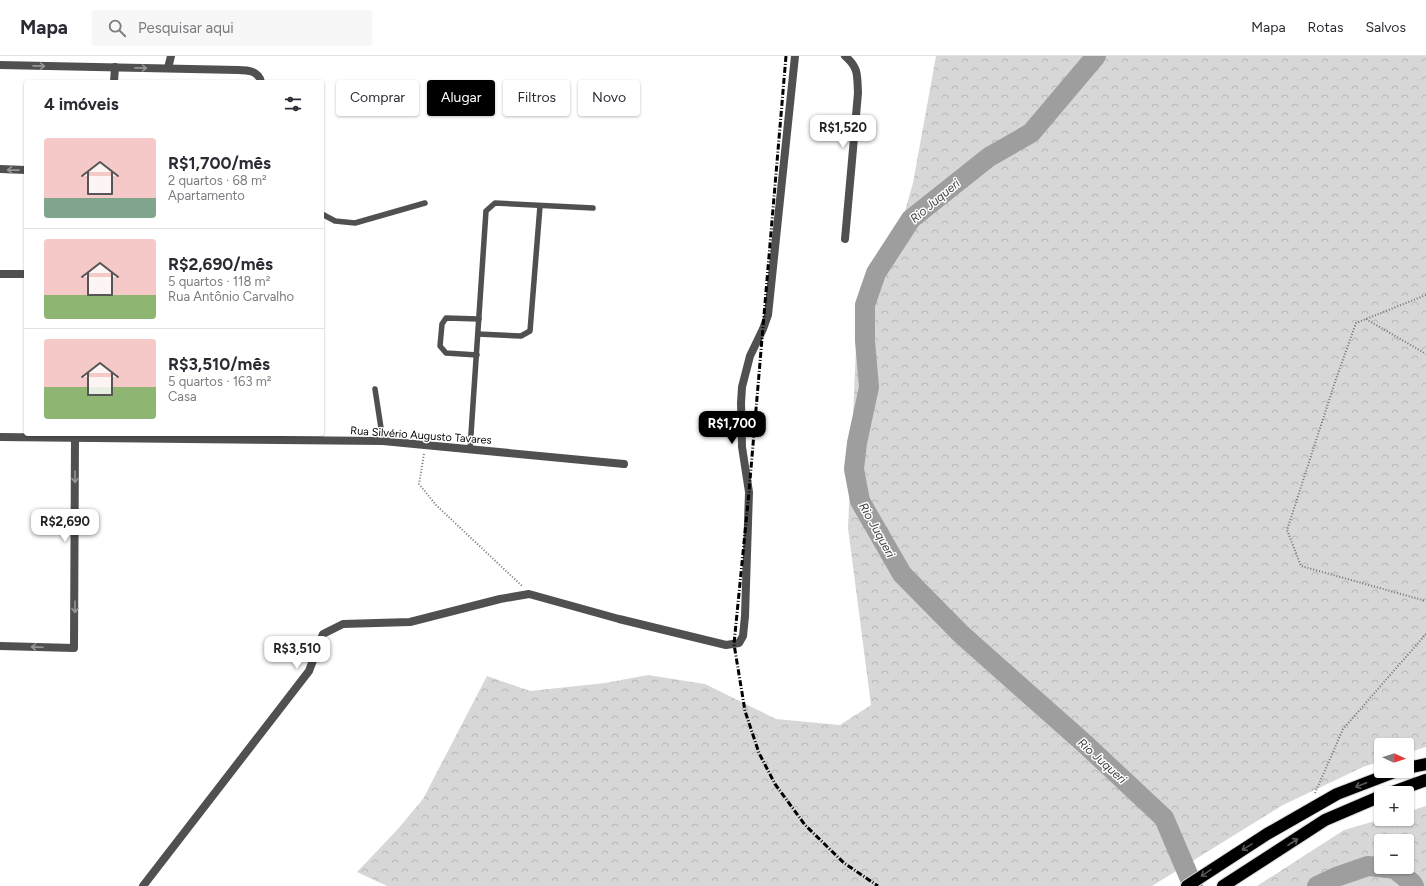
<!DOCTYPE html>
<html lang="pt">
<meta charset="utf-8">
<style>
:root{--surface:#fff;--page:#f7f7f7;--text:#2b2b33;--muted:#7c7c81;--line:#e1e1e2;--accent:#000}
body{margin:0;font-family:Figtree,sans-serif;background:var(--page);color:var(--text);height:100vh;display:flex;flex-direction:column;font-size:15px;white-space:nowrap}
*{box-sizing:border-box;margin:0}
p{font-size:13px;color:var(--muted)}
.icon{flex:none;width:22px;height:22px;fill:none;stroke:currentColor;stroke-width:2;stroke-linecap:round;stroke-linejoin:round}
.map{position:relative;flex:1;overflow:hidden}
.sheet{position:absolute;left:24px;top:24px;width:300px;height:356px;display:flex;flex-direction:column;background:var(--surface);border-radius:4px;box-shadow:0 1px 3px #0004}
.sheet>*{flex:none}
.hud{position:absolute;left:336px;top:24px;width:380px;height:36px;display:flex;gap:8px}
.needle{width:26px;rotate:94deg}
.fabs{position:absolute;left:1374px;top:682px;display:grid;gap:8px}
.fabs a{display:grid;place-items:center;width:40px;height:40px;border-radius:4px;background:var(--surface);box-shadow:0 1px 3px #0004;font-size:20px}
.price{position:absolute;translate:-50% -34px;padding:0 9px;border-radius:8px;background:#fff;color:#222;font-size:13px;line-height:26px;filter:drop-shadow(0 1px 2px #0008)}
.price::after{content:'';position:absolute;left:50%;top:24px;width:12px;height:9px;margin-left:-6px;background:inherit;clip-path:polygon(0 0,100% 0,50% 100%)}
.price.selected{background:var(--accent);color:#fff}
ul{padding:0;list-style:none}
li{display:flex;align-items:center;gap:12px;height:100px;padding:0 20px}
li+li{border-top:1px solid var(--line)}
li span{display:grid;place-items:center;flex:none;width:112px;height:80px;border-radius:4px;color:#555}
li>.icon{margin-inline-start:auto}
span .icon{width:48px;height:48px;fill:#fffc;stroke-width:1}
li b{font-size:17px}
h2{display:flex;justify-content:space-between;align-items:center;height:48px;padding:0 20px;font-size:17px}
.tag{padding:0 14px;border-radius:4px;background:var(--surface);box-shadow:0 1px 3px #0004;font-size:14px;line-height:36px}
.tag.selected{background:var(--accent);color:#fff}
header{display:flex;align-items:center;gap:24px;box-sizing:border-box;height:56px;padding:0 20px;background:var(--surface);border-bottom:1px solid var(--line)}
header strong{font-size:19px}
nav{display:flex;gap:22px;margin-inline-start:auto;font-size:14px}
.search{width:280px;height:36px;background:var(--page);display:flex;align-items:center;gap:10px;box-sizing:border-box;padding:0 14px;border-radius:4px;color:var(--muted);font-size:15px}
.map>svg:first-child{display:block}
.forest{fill:url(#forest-crowns);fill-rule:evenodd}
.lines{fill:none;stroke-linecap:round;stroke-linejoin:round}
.river{stroke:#9e9e9e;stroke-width:20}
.highway-casing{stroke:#dbdbdb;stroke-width:14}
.path{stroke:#727272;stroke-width:2;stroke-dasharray:1 2;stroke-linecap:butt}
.lane{stroke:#505050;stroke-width:5.5}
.street{stroke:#505050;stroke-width:8}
.highway{stroke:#000;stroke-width:12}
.rail{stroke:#000;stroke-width:3;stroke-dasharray:6 2 1 2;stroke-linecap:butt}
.oneway{stroke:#969696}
.oneway2{stroke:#595959}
.labels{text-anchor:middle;stroke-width:3;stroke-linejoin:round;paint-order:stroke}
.street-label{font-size:11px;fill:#000;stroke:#fff}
.water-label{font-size:12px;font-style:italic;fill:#3f3f3f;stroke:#fff}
</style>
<header>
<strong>Mapa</strong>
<div class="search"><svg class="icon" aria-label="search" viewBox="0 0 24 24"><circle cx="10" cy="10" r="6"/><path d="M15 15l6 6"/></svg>Pesquisar aqui</div>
<nav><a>Mapa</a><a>Rotas</a><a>Salvos</a></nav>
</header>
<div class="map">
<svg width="1426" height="830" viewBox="0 0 1426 830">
<defs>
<pattern id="forest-crowns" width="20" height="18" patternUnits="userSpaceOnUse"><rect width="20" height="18" fill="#d7d7d7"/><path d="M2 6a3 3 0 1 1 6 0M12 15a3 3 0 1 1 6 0" fill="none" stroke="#b7b7b7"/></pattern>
</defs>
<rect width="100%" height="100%" fill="#fff"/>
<g class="forest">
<path d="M936 0H1426V691L1407 697V689H1381V705L1363 711 1283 749 1152 830H387L357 816 397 774 423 743 487 620 530 635 605 627 648 619 705 628 776 663 840 669 871 649 848 472 858 247 905 155 913 127Z"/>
<path d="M1426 750V830H1257L1344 774 1382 763H1407V756ZM1381 785H1407V811H1381Z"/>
</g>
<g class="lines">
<g class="river">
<path d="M1096 0 1031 77 989 101 911 163 876 217 865 249V285L869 331 857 387 854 413 860 445 902 518 961 578 1085 688 1164 762 1193 830"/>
<path d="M1317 830 1336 821 1368 810 1395 813 1412 827 1414 830"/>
</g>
<g class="highway-casing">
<g id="highway">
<path d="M1407 712 1426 708"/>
<path d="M1390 737 1426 724"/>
<path d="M1187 830 1267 778 1337 738 1397 715"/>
<path d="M1223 830 1325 764 1381 740"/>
</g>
</g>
<g class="path">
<path d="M1426 239 1356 267 1336 323 1287 474 1301 510 1426 545"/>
<path d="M1366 263 1426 298"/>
<path d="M424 398 419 428 436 449 522 530"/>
<path d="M1315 737 1343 673 1426 578"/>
</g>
<g class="lane">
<path d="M322 158 335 165 355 167 425 147"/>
<path d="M478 278 521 280 530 275 540 150"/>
<path d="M477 299 446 297 440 290 442 268 446 262 479 263"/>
<path d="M375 333 383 385"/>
<path d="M470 393 486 155 495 147 593 152"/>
</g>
<g class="street">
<path d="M0 9 238 14C248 14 259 15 261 26"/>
<path d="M168 12 171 0"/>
<path d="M114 26 115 11"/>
<path d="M0 113 26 114"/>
<path d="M845 183 858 37C857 19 859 12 845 0"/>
<path d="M0 218H26"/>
<path d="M0 381 383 385 624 408"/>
<path d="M0 590 74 592 75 382"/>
<path d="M143 830 309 615 323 578 343 568 410 566 500 543 529 538 619 563 726 589 739 587 743 580 745 560 749 436 742 391 741 347 742 331 750 300 763 273 768 259 795 0"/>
</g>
<use href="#highway" class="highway"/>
<path class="rail" d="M786 0 749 436 734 588 745 655 759 697 775 728 805 769 844 807 878 830"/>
</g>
<defs><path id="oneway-shaft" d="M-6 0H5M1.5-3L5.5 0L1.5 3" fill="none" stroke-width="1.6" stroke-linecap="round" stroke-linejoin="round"/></defs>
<g class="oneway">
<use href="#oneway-shaft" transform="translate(39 10) rotate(1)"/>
<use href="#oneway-shaft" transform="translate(141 12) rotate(1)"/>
<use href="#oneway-shaft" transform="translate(13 114) rotate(-179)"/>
<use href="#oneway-shaft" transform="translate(75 421) rotate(90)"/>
<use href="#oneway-shaft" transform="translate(75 551) rotate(90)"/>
<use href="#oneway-shaft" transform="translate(37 591) rotate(-178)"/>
</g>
<g class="oneway2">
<use href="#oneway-shaft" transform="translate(1361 729) rotate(159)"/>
<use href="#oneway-shaft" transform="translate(1293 786) rotate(-33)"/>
<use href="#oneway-shaft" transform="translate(1247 791) rotate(148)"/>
<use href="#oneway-shaft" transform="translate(1206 817) rotate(146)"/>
</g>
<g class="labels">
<g class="street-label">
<text transform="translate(421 379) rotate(4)" y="4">Rua Silvério Augusto Tavares</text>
</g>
<g class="water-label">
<text transform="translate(935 145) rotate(-40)" y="4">Rio Juqueri</text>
<text transform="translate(877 474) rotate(61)" y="4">Rio Juqueri</text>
<text transform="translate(1102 705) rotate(42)" y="4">Rio Juqueri</text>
</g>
</g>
</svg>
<div class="fabs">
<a><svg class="needle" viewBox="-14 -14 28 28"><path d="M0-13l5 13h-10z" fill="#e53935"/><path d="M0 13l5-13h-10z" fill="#7c7c81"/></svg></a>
<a>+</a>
<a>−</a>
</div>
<b class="price" style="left:843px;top:93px">R$1,520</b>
<b class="price selected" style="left:732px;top:389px">R$1,700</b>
<b class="price" style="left:65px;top:487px">R$2,690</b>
<b class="price" style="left:297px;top:614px">R$3,510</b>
<div class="hud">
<a class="tag">Comprar</a>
<a class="tag selected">Alugar</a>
<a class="tag">Filtros</a>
<a class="tag">Novo</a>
</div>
<section class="sheet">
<h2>4 imóveis<svg class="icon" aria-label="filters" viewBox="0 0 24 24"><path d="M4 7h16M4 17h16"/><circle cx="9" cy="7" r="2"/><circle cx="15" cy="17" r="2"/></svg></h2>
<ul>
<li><span style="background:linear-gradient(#f6c9c9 75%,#7fa58c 0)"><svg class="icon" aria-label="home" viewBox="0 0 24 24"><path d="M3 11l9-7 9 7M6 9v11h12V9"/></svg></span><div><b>R$1,700/mês</b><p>2 quartos · 68 m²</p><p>Apartamento</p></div></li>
<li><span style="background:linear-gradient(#f6c9c9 70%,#8fb573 0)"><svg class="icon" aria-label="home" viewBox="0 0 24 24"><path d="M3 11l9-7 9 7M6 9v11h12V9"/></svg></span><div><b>R$2,690/mês</b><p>5 quartos · 118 m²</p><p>Rua Antônio Carvalho</p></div></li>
<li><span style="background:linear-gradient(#f6c9c9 60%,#8fb573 0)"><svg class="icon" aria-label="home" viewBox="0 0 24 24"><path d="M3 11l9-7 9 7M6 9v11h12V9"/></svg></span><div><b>R$3,510/mês</b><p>5 quartos · 163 m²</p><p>Casa</p></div></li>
</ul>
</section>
</div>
